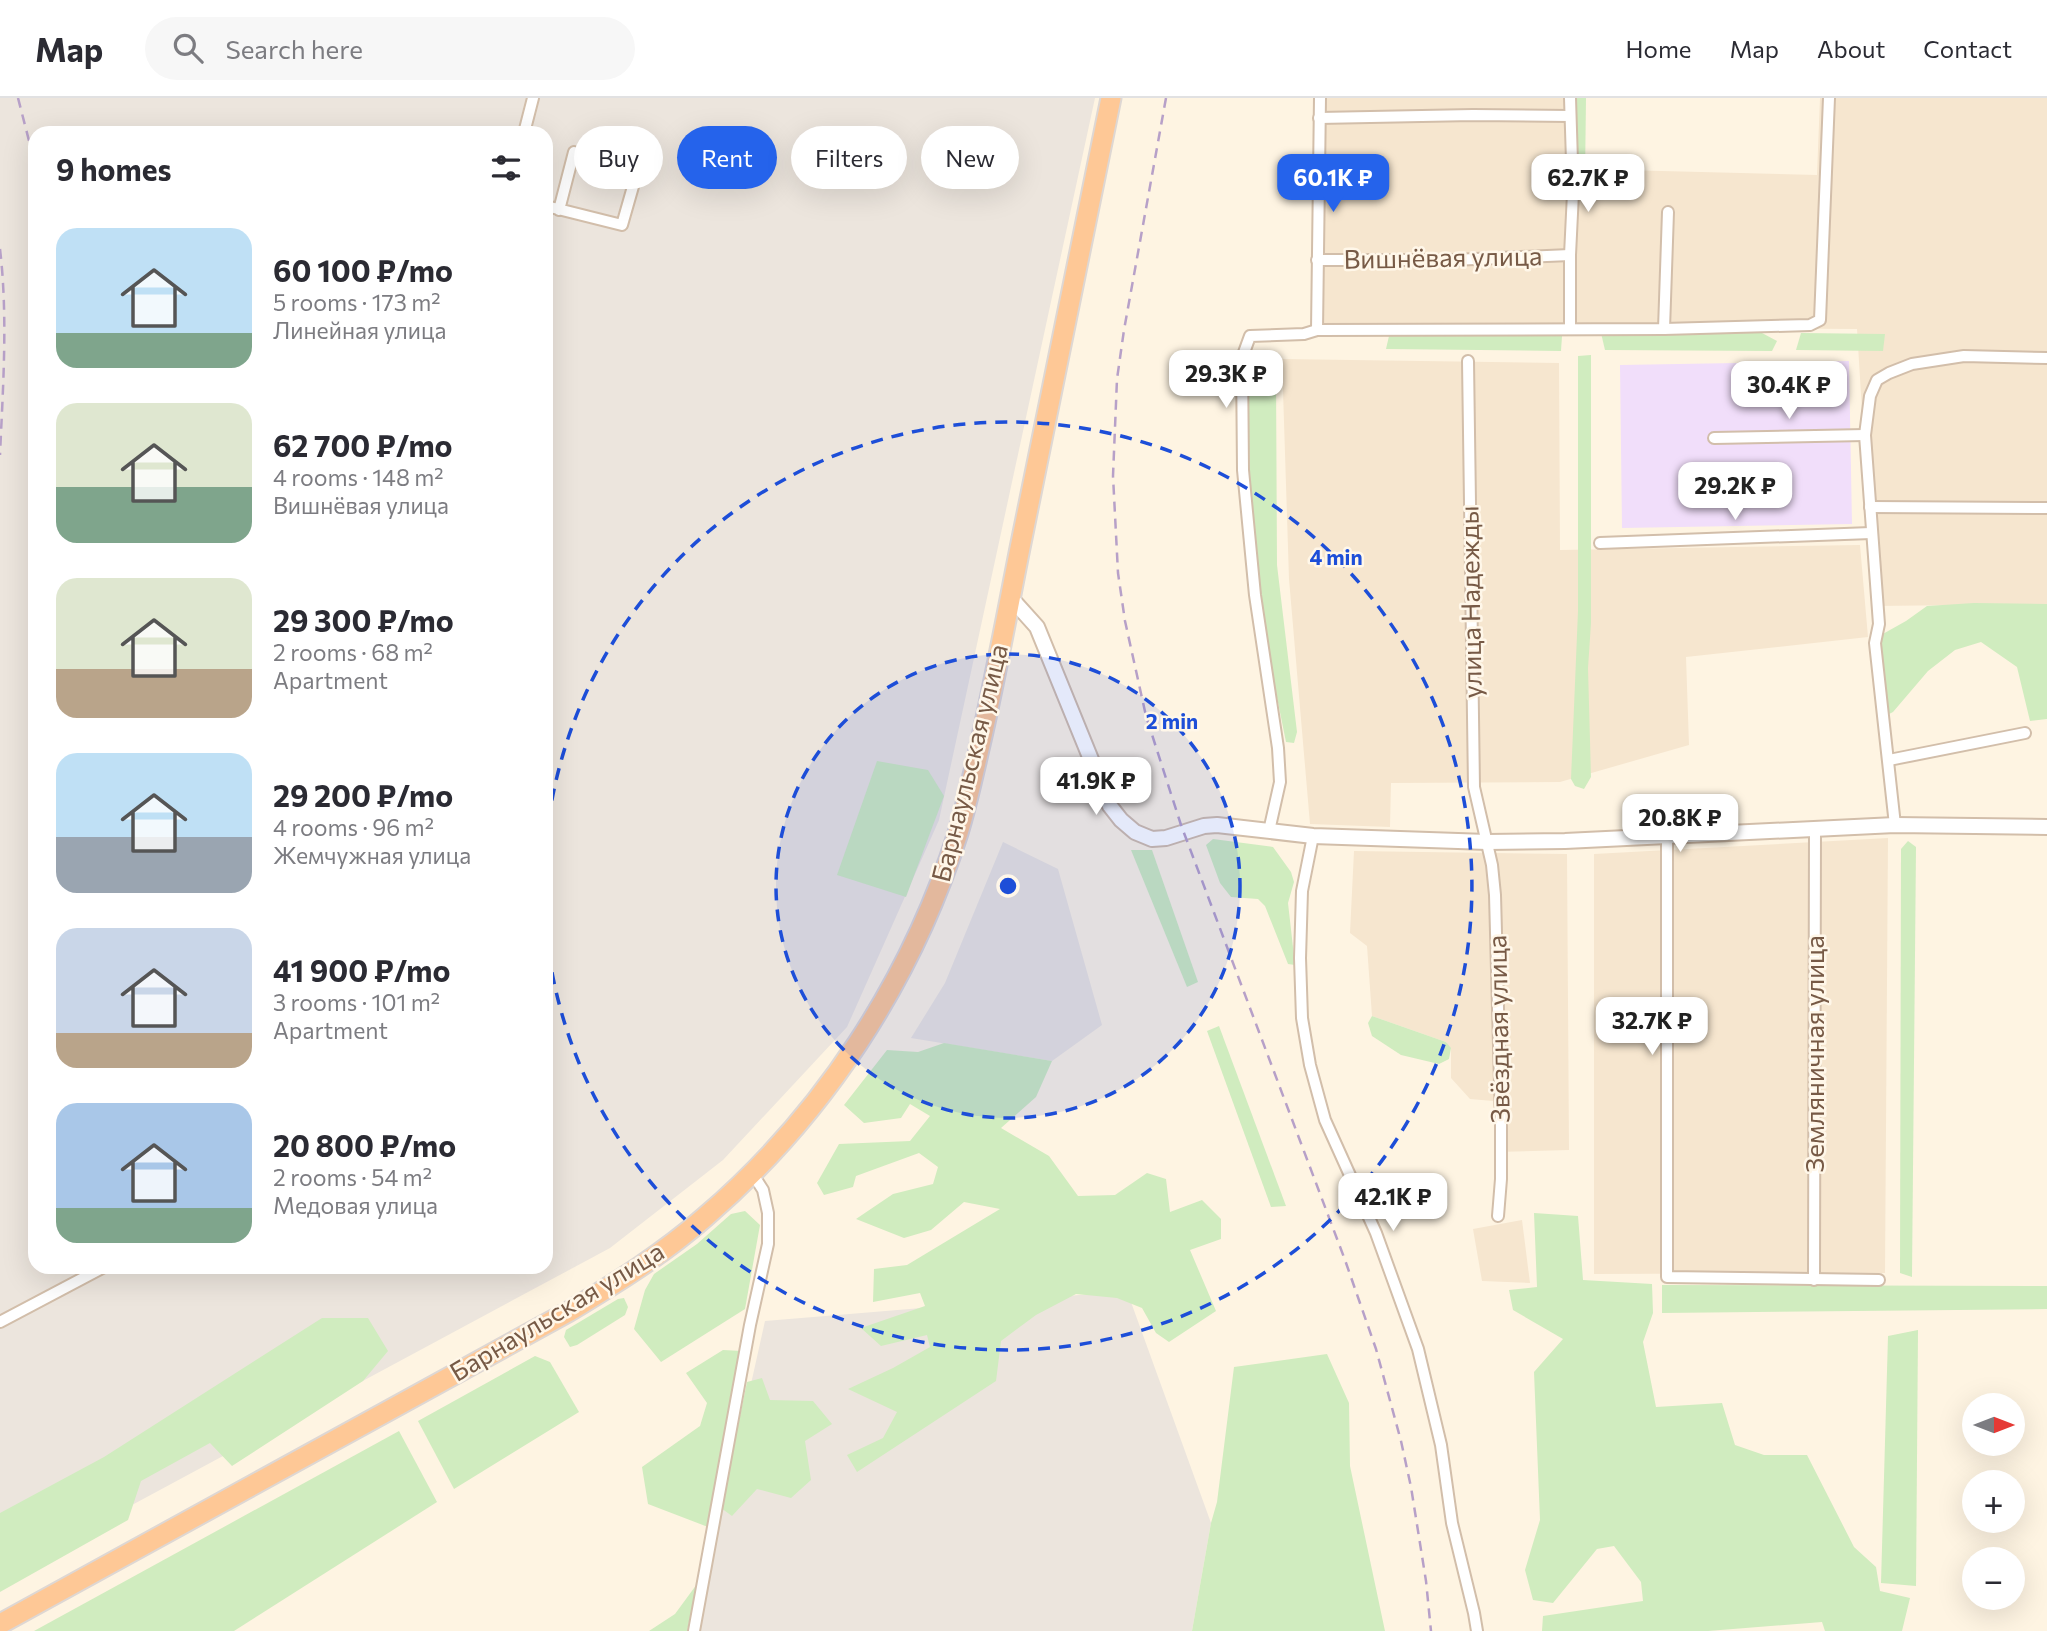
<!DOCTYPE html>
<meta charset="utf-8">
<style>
:root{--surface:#fff;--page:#f7f7f7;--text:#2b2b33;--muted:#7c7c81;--line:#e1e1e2;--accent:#2563eb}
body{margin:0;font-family:Commissioner,sans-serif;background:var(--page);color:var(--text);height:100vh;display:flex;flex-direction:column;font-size:26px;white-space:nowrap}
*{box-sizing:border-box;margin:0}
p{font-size:23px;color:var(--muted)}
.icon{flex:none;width:38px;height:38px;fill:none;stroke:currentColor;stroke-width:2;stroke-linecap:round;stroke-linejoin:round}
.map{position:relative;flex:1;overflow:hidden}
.details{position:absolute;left:28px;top:28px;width:525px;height:1148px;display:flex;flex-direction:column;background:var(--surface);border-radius:21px;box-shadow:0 7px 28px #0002}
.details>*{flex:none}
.banner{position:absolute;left:574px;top:28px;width:665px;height:63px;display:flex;gap:14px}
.needle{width:46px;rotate:90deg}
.buttons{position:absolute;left:1962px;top:1295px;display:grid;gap:14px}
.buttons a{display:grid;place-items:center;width:63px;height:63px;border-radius:50%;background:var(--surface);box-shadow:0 7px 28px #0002;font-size:35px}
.price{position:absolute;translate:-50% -60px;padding:0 16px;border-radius:14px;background:#fff;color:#222;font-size:23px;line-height:46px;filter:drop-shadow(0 2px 4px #0008)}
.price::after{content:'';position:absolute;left:50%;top:42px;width:21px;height:16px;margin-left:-10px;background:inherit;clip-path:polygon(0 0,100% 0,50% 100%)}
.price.current{background:var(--accent);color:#fff}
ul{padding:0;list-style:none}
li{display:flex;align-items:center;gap:21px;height:175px;padding:0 28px}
li span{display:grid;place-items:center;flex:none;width:196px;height:140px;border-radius:21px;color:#555}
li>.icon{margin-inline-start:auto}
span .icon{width:84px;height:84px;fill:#fffc;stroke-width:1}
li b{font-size:30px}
h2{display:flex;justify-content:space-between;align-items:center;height:84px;padding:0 28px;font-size:30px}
.pill{padding:0 24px;border-radius:32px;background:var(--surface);box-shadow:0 7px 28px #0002;font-size:24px;line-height:63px}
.pill.current{background:var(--accent);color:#fff}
header{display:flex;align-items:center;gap:42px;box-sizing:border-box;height:98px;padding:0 35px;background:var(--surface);border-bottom:2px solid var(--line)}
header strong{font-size:33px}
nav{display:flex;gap:38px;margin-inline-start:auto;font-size:24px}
.search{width:490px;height:63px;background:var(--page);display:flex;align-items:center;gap:18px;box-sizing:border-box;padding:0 24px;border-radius:38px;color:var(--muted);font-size:26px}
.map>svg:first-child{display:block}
.residential{fill:#f6e6cf}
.industrial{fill:#ece5dd;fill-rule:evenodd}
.education{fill:#f1defa}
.green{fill:#d0ecbf}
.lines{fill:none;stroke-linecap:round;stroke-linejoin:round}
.minor-casing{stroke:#d2beaa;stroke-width:14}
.tertiary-casing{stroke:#d2beaa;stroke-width:18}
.trunk-casing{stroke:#ded7d3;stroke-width:23}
.minor{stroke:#fff;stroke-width:10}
.tertiary{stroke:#fff;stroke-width:14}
.trunk{stroke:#fec896;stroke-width:19}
.rail{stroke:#b7a0c8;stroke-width:2.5;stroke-dasharray:10 7;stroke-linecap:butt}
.ring{fill:none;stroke:#1d4ed8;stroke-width:3.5;stroke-dasharray:12 9}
.labels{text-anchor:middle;stroke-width:5;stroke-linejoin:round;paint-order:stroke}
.street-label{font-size:26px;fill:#775a46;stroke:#fff7e9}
.centre{fill:#1d4ed8;stroke:#fff7e9;stroke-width:3.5}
.ring-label{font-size:21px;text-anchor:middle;font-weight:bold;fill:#1d4ed8;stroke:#fff7e9;stroke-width:5;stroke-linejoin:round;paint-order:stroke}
</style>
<header>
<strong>Map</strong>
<div class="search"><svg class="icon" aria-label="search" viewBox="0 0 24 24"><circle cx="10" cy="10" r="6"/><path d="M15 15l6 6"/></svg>Search here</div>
<nav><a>Home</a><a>Map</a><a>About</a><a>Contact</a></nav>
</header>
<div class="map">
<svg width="2047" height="1533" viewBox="0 0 2047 1533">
<rect width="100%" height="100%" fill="#fef4e2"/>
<g class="residential">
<path d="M1323 0H1585L1583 71 1817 77 1820 0H2047V506L1874 508 1857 231 1320 227Z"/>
<path d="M1282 261 1559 265 1560 452 1860 447 1868 539 1686 559 1689 647 1560 684 1391 685 1390 729 1310 726 1289 481Z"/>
<path d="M1888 740 1885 1175 1594 1176V756Z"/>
<path d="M1354 753 1567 756 1569 1052 1495 1054 1493 1003 1470 1001 1451 980V951L1446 944 1372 918 1367 848 1350 835Z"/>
<path d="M1522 1122 1530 1185 1482 1183 1473 1131Z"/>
</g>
<g class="industrial">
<path d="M0 0H1095L939 722 847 929 723 1062 610 1150 0 1478ZM35 35H546V1169H35Z"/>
<path d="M1003 744 1058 771 1102 927 1052 963 911 940 945 885Z"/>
<path d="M1127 1193 1211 1425 1192 1533H696L765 1223Z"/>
</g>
<path class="education" d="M1849 263 1852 426 1622 430 1620 267Z"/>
<g class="green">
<path d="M1576 0H1586L1585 79 1584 87 1582 89 1577 84Z"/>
<path d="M1601 235H1762L1777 243 1772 253 1605 252Z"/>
<path d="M1801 235 1885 236 1883 253 1796 252Z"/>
<path d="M1389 238H1562L1561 253 1386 251Z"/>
<path d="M1591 257V525L1588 570 1591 679 1584 691 1575 688 1571 681 1578 513V258Z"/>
<path d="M1253 267 1276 277 1277 467 1297 634 1294 645 1286 644 1255 490 1246 281Z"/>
<path d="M1974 505 2047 506V621L2030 623 2017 569 1981 544 1955 552 1928 573 1893 614 1887 617 1883 591 1881 537 1906 523 1927 508Z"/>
<path d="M877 663 928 672 944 698 906 799 837 777Z"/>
<path d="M1213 741 1273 749 1291 774 1294 784 1288 805 1295 867 1288 866 1265 808 1258 801 1231 799 1220 785 1206 747Z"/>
<path d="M1908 743 1916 749 1912 1179 1900 1175 1901 751Z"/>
<path d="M1131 752H1152L1198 884 1187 889Z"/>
<path d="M1372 918 1446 944 1451 950 1449 961 1439 966 1401 957 1372 938 1368 925Z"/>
<path d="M1219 928 1286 1108 1271 1109 1207 933Z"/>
<path d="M944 945 1052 963 1036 999 1001 1030 1049 1058 1078 1098 1115 1097 1147 1075 1166 1081 1170 1114 1202 1102 1221 1121V1141L1190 1152 1216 1213 1169 1244 1156 1235 1142 1210 1117 1200 1076 1196 1036 1217 1001 1243 996 1283 857 1374 847 1357 883 1340 897 1314 848 1291 893 1270 930 1249 927 1237 881 1248 861 1230 925 1208 920 1195 873 1204 874 1171 907 1167 1000 1111 964 1104 931 1132 904 1140 856 1121 893 1096 933 1086 938 1069 919 1055 856 1078 853 1089 824 1097 817 1085 839 1046 910 1043 930 1018 910 1006 901 1020 864 1025 844 1007 887 952 918 954Z"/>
<path d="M745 1113 760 1127 745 1211 661 1264 634 1231 645 1192 654 1176 697 1146 731 1116Z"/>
<path d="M1534 1115 1578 1118 1583 1182 1652 1186 1653 1215 1643 1244 1656 1309 1722 1305 1735 1347 1764 1357H1807L1854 1449 1876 1469 1880 1493 1910 1500 1902 1533H1825L1822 1524 1708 1533H1542L1543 1518 1643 1503 1641 1484 1614 1448 1597 1451 1553 1505 1533 1502 1525 1472 1540 1422 1534 1274 1563 1241 1513 1212 1509 1192 1537 1189Z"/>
<path d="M1662 1187 2047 1188V1211L1662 1215Z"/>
<path d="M624 1200 628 1209 625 1217 577 1247 570 1249 564 1239 566 1232 618 1201Z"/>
<path d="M322 1220H368L388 1253 363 1283 232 1368 210 1345 141 1383 128 1422 0 1494V1415L104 1359Z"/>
<path d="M1918 1232 1916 1488 1881 1485 1888 1238Z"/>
<path d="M723 1252 742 1253 708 1429 648 1406 642 1369 700 1328 707 1305 686 1275Z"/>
<path d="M1327 1256 1349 1305 1350 1368 1385 1533H1192L1211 1425 1217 1404 1234 1269Z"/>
<path d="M535 1258 550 1264 579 1314 454 1391 418 1323Z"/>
<path d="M762 1280 770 1302 813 1303 832 1326 805 1343 811 1382 791 1400 757 1391 732 1418 721 1410 747 1284Z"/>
<path d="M399 1333 437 1404 234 1533H34Z"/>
<path d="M697 1486 687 1533H649L675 1516Z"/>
</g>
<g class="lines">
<g class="minor-casing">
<g id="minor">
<path d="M1319 20 1473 17 1570 18"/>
<path d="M524 35 533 0"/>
<path d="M546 108 622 127 638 71 574 54 559 112"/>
<path d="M1317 162H1452L1570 157"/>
<path d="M1570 231V157L1573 95 1570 0"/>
<path d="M1664 231 1668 114"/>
<path d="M1317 232 1320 0"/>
<path d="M1468 263 1474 689 1492 767 1495 797 1501 1023V1081L1498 1118"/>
<path d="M1714 340 1865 337"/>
<path d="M1870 409 2047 410"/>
<path d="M1600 445 1871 435"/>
<path d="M1889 662 2025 635"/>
<path d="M1895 727 1875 545 1879 526 1865 337 1870 298 1877 282 1889 275 1912 266 1964 258 2047 260"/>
<path d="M1269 733 1280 684 1278 650 1255 497 1243 372 1242 260 1250 238 1304 236 1317 232 1664 231 1810 227 1820 222 1829 0"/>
<path d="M1313 738 1302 793 1300 860 1302 920 1310 967 1325 1022 1376 1135 1418 1251 1441 1347 1452 1425 1474 1515 1477 1533"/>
<path d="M1667 739V1179L1879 1182"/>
<path d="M1814 1182 1815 731"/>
<path d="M0 1224 104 1169"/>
<path d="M694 1533 750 1227 768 1146V1115L763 1092 752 1075"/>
</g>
</g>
<g class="tertiary-casing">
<path id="tertiary" d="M1010 499 1037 529 1110 708 1121 722 1135 734 1152 741 1166 740 1204 728 1217 727 1313 738 1487 744 1565 743 1895 727 2047 729"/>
</g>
<g class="trunk-casing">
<path id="trunk" d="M0 1526 568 1214C616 1185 663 1156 705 1119 823 1018 911 883 958 735 967 706 973 677 980 647 995 582 1007 516 1020 450 1051 300 1081 150 1111 0"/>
</g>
<use href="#minor" class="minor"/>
<use href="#tertiary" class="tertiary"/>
<use href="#trunk" class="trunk"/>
<g class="rail">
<path d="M18 0 35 66"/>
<path d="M1166 0 1124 232 1117 281 1113 378 1118 475 1125 523 1146 618 1181 727 1345 1162 1376 1251 1401 1343 1411 1389 1426 1483 1431 1533"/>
<path d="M0 151C8 219 3 288 0 357"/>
</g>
</g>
<circle cx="1008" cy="788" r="232" fill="#1d4ed8" fill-opacity=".12"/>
<g class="ring">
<circle cx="1008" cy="788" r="232"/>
<path d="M546 744A464 464 0 1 1 546 832"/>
</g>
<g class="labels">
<g class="street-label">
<text transform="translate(1443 160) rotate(-1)" y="9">Вишнёвая улица</text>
<text transform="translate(1471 504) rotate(-91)" y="9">улица Надежды</text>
<text transform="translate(970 665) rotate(-76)" y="9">Барнаульская улица</text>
<text transform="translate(1499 931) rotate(-91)" y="9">Звёздная улица</text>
<text transform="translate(1815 956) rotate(-90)" y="9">Земляничная улица</text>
<text transform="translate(557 1214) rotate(-31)" y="9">Барнаульская улица</text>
</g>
</g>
<circle cx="1008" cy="788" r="10" class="centre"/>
<g class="ring-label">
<text x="1336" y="467">4 min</text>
<text x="1172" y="631">2 min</text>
</g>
</svg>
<div class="buttons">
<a><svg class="needle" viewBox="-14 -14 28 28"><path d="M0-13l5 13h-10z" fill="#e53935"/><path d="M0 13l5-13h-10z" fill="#7c7c81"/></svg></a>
<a>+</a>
<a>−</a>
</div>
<b class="price current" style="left:1333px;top:116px">60.1K ₽</b>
<b class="price" style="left:1588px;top:116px">62.7K ₽</b>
<b class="price" style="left:1226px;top:312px">29.3K ₽</b>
<b class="price" style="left:1789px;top:323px">30.4K ₽</b>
<b class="price" style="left:1735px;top:424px">29.2K ₽</b>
<b class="price" style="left:1096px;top:719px">41.9K ₽</b>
<b class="price" style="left:1680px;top:756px">20.8K ₽</b>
<b class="price" style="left:1652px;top:959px">32.7K ₽</b>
<b class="price" style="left:1393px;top:1135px">42.1K ₽</b>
<div class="banner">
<a class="pill">Buy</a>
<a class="pill current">Rent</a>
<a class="pill">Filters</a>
<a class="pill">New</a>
</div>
<section class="details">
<h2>9 homes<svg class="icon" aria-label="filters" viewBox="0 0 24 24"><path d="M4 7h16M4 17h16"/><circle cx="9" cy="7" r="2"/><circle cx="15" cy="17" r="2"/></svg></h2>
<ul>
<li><span style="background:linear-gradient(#bfe0f5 75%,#7fa58c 0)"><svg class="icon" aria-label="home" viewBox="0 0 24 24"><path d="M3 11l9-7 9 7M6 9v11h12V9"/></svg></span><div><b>60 100 ₽/mo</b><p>5 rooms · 173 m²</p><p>Линейная улица</p></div></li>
<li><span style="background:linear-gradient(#dfe7d0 60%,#7fa58c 0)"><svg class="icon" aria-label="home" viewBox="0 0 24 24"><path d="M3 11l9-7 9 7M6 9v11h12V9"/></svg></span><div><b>62 700 ₽/mo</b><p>4 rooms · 148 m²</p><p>Вишнёвая улица</p></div></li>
<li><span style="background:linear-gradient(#dfe7d0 65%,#b9a48a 0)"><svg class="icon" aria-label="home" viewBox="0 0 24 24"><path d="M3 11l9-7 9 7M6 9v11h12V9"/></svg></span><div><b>29 300 ₽/mo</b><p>2 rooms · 68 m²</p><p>Apartment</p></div></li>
<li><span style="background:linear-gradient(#bfe0f5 60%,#9aa5b1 0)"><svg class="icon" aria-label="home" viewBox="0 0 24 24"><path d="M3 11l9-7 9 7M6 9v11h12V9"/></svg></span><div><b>29 200 ₽/mo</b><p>4 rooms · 96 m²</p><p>Жемчужная улица</p></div></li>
<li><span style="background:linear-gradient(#c9d6e8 75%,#b9a48a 0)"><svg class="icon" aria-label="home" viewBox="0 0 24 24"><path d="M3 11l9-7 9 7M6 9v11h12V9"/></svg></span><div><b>41 900 ₽/mo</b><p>3 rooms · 101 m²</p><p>Apartment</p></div></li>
<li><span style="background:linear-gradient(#a9c7e8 75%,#7fa58c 0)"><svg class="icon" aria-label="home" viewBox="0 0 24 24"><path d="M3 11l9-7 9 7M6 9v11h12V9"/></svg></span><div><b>20 800 ₽/mo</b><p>2 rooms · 54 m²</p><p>Медовая улица</p></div></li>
</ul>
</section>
</div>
